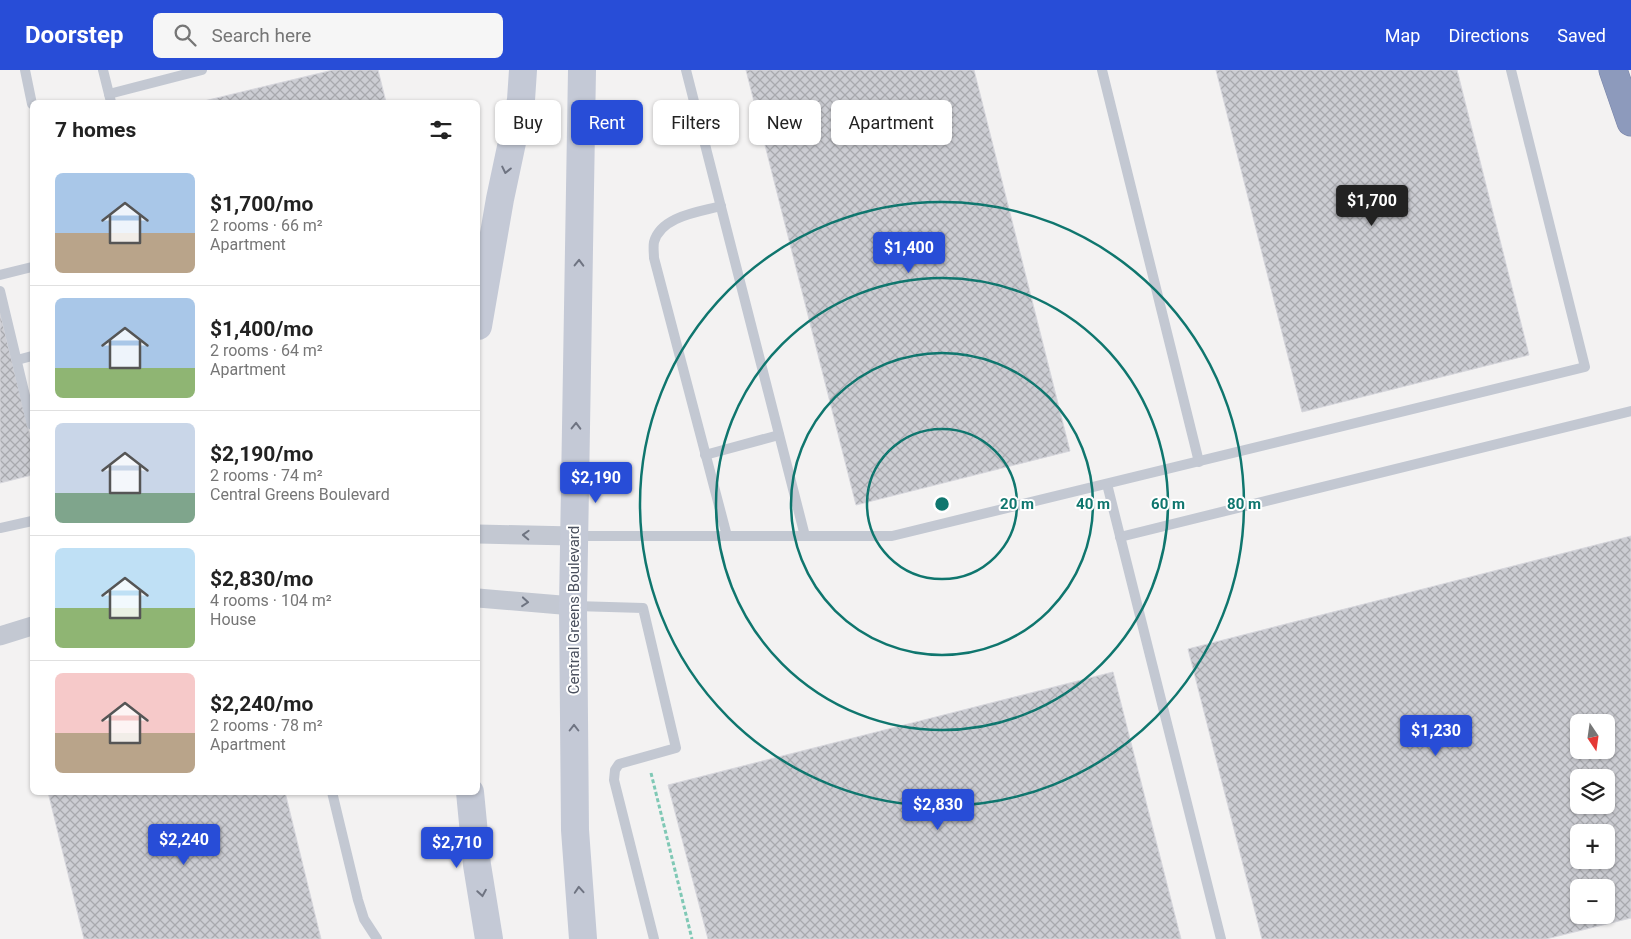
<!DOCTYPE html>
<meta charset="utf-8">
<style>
:root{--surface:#fff;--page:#f6f6f6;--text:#222;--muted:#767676;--line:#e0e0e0;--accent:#284dd7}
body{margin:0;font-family:Roboto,sans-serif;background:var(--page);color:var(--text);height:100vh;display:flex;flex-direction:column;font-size:19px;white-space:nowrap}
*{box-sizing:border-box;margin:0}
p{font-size:16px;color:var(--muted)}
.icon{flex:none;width:28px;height:28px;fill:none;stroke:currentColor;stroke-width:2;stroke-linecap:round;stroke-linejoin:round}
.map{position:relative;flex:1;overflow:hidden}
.panel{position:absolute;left:30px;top:30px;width:450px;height:695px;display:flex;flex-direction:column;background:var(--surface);border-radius:8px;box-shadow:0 1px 4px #0004}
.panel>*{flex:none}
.hud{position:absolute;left:495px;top:30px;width:475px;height:45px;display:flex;gap:10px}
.needle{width:32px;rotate:167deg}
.tools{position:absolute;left:1570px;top:644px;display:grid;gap:10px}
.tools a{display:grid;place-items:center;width:45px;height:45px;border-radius:8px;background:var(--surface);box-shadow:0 1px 4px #0004;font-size:25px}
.price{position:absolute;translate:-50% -42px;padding:0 11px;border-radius:5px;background:var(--accent);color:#fff;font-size:16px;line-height:32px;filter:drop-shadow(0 1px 2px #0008)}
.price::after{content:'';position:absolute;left:50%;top:30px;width:15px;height:11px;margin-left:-8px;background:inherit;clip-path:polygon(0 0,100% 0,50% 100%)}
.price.active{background:#222;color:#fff}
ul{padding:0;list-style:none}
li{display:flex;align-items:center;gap:15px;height:125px;padding:0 25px}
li+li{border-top:1px solid var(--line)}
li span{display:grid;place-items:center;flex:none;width:140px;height:100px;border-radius:8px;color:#555}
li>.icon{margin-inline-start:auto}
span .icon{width:60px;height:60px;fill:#fffc;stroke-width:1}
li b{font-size:21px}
h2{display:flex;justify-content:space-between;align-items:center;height:60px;padding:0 25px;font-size:21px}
.tag{padding:0 18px;border-radius:8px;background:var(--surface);box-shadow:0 1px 4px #0004;font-size:18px;line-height:45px}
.tag.active{background:var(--accent);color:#fff}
header{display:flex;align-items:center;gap:30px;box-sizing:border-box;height:70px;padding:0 25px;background:var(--accent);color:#fff}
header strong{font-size:24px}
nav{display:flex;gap:28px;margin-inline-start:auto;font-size:18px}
.search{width:350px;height:45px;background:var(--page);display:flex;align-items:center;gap:12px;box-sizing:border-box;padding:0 18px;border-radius:8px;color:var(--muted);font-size:19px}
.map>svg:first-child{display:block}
.building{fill:url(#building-cross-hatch);stroke:#d6d6dc;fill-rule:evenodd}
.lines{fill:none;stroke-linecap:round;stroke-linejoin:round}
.highway-casing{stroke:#7884a8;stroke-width:29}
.path{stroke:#7fc8b5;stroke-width:3;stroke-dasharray:4 2.5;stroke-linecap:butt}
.lane{stroke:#c3c8d2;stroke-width:10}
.street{stroke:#c3c8d2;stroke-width:19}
.secondary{stroke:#c4c9d6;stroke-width:28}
.highway{stroke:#8d9abc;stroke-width:28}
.oneway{stroke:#6f7482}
.oneway2{stroke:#6e7481}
.ring{fill:none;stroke:#0f766e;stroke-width:2.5}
.labels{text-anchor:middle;stroke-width:4;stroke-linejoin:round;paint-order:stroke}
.street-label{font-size:15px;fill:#4a505e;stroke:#fff}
.centre{fill:#0f766e;stroke:#fff;stroke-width:2.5}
.ring-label{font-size:15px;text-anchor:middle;font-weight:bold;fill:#0f766e;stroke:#fff;stroke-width:4;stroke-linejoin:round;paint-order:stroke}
</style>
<header>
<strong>Doorstep</strong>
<div class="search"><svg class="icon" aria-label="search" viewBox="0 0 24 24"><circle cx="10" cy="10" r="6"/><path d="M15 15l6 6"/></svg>Search here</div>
<nav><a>Map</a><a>Directions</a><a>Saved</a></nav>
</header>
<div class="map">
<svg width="1631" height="869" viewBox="0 0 1631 869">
<defs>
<pattern id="building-cross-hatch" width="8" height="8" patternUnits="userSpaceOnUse" patternTransform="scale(1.25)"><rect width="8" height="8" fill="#cccdd3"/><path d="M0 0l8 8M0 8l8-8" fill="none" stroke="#a8a9ae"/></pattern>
</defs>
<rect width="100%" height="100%" fill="#f3f2f2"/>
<g class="building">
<path d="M333 0H378L386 32H205L204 31Z"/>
<path d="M746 0H974L1070 381 856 435Z"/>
<path d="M1216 0H1457L1529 285 1302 342Z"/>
<path d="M0 242 32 374V405L0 413Z"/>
<path d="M1631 466V848L1546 869H1262L1188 579ZM1579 652H1606V680H1579ZM1579 708H1606V735H1579ZM1579 762H1606V790H1579ZM1579 818H1606V845H1579Z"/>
<path d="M1113 602 1181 869H708L668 715Z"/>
<path d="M48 722H285L321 869H84Z"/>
</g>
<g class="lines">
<g class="highway-casing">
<path id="highway" d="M1613 0 1631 52"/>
</g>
<path class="path" d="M651 703 692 869"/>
<g class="lane">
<path d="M25 0 32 34"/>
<path d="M103 0 111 32"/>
<path d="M686 0 805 466"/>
<path d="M1102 0 1199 392"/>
<path d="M109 24 202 0"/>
<path d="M721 136C699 142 661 146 654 172 653 177 654 184 654 188L727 466"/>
<path d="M0 205 32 197"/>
<path d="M0 221 32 355"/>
<path d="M17 290 32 286"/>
<path d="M705 385 779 365"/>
<path d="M1107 414 1221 869"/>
<path d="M0 458 32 451"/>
<path d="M574 466H892L1585 297 1511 0"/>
<path d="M1120 467 1631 341"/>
<path d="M575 536 643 538 676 678 619 694 615 700 614 710 654 869"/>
<path d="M332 722 358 830 364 849 377 869"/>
</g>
<g class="street">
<path d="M478 464 574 466"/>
<path d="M478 528 573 536"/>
<path d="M0 566 32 556"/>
</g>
<g class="secondary">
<path d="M582 0 573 536 575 760 583 869"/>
<path d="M478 256 500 129 521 30 523 0"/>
<path d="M470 722 477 795 489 869"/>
</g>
<use href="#highway" class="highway"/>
</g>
<defs><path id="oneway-chevron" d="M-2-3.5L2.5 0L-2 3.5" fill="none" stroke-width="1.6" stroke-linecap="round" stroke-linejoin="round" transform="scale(1.25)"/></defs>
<g class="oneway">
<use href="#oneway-chevron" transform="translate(506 100) rotate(102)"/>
<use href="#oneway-chevron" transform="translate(579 193) rotate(-89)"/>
<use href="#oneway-chevron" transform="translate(576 356) rotate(-89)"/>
<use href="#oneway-chevron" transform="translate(574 658) rotate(-90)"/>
<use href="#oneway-chevron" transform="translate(579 820) rotate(-94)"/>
<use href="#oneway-chevron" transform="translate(482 823) rotate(81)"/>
</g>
<g class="oneway2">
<use href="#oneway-chevron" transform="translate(526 465) rotate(-178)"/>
<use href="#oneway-chevron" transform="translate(525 532) rotate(5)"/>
</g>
<g class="ring">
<circle cx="942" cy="434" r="75"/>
<circle cx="942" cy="434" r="151"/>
<circle cx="942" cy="434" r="226"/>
<circle cx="942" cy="434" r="302"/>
</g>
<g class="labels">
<g class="street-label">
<text transform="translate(574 540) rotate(-90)" y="5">Central Greens Boulevard</text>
</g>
</g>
<circle cx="942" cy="434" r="8" class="centre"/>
<g class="ring-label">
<text x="1017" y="439">20 m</text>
<text x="1093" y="439">40 m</text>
<text x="1168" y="439">60 m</text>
<text x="1244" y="439">80 m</text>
</g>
</svg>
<div class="tools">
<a><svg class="needle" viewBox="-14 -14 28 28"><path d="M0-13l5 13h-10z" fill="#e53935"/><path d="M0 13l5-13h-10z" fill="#767676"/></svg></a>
<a><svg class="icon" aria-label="layers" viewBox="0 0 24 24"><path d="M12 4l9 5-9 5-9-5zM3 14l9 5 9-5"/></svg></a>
<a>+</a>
<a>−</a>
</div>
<b class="price active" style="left:1372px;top:157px">$1,700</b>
<b class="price" style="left:909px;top:204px">$1,400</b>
<b class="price" style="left:596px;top:434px">$2,190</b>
<b class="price" style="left:1436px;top:687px">$1,230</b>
<b class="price" style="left:938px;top:761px">$2,830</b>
<b class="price" style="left:184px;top:796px">$2,240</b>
<b class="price" style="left:457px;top:799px">$2,710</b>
<div class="hud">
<a class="tag">Buy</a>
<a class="tag active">Rent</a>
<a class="tag">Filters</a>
<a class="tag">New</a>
<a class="tag">Apartment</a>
</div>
<section class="panel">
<h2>7 homes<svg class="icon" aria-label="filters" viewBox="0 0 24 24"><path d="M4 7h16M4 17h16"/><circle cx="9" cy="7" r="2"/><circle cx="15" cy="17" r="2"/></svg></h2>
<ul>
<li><span style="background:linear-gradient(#a9c7e8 60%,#b9a48a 0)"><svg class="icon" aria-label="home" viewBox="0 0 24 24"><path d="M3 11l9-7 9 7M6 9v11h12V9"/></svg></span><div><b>$1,700/mo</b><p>2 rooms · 66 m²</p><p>Apartment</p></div></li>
<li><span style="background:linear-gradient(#a9c7e8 70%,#8fb573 0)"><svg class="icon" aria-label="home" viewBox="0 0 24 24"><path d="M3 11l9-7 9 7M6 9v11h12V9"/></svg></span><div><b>$1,400/mo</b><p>2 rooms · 64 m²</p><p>Apartment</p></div></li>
<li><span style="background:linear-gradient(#c9d6e8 70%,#7fa58c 0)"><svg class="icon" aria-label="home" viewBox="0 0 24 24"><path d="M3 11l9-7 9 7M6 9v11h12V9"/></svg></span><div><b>$2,190/mo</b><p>2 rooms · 74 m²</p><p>Central Greens Boulevard</p></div></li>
<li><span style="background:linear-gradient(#bfe0f5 60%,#8fb573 0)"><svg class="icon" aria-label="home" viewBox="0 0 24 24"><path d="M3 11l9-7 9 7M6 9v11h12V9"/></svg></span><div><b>$2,830/mo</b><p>4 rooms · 104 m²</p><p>House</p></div></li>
<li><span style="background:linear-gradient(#f6c9c9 60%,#b9a48a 0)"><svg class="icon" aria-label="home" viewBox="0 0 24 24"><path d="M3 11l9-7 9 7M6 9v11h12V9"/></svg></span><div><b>$2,240/mo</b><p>2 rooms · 78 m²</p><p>Apartment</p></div></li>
</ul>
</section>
</div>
